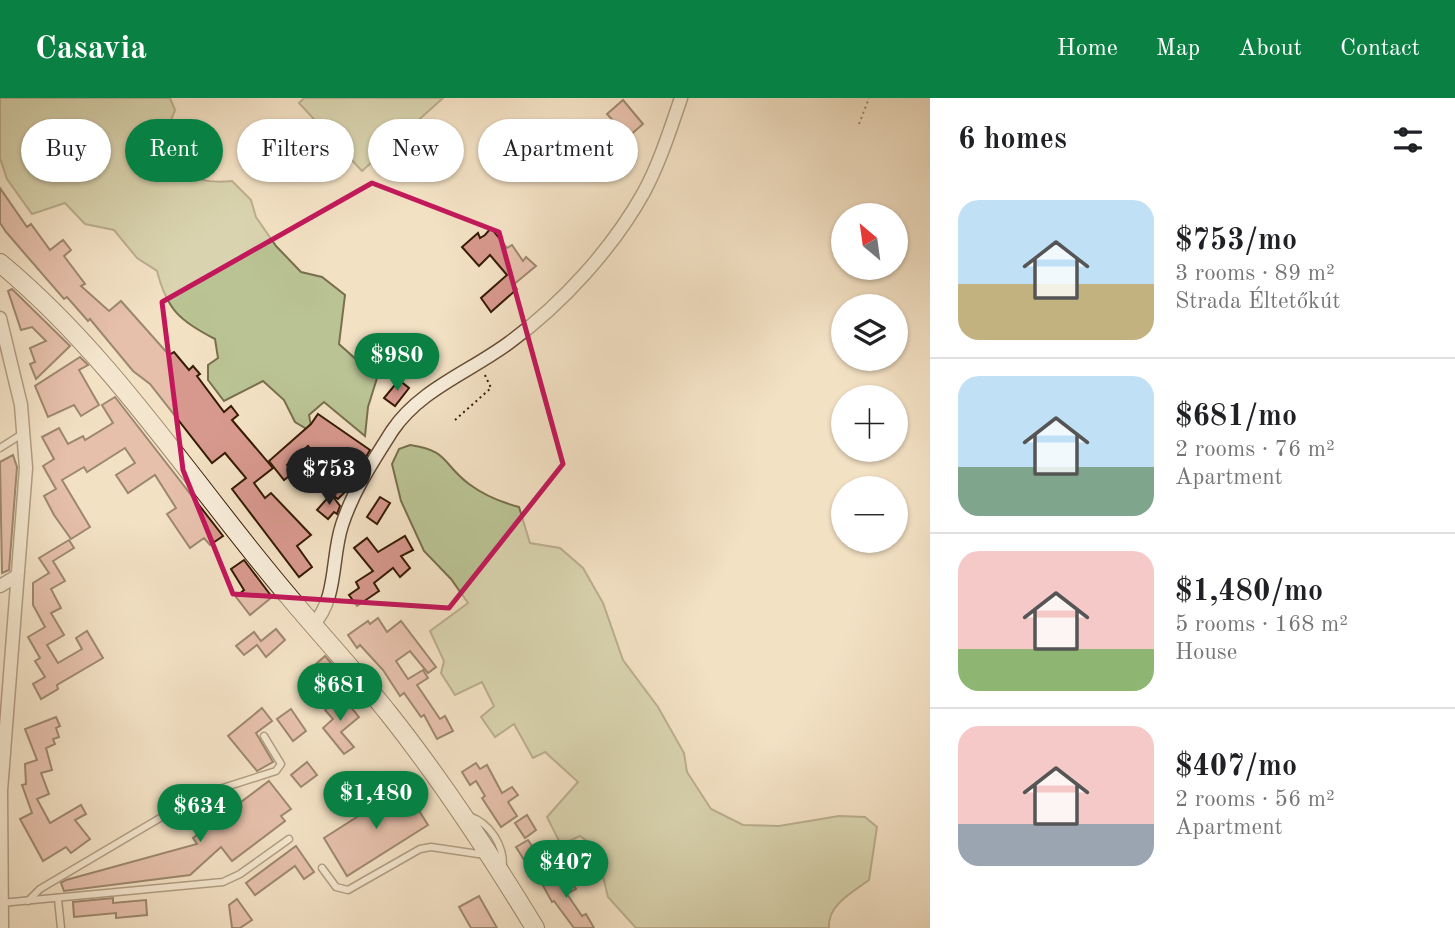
<!DOCTYPE html>
<meta charset="utf-8">
<style>
:root{--surface:#fff;--page:#f2f2f2;--text:#202124;--muted:#757577;--line:#e0e0e0;--accent:#0b8043}
body{margin:0;font-family:"Old Standard TT",serif;background:var(--page);color:var(--text);height:100vh;display:flex;flex-direction:column;font-size:26px;white-space:nowrap}
*{box-sizing:border-box;margin:0}
p{font-size:23px;color:var(--muted)}
.icon{flex:none;width:38px;height:38px;fill:none;stroke:currentColor;stroke-width:2;stroke-linecap:round;stroke-linejoin:round}
.map{position:relative;flex:1;overflow:hidden}
.panel{display:flex;flex-direction:column;background:var(--surface);width:525px}
.panel>*{flex:none}
.guide{position:absolute;left:21px;top:21px;width:665px;height:63px;display:flex;gap:14px}
.needle{width:46px;rotate:331deg}
.buttons{position:absolute;left:831px;top:105px;display:grid;gap:14px}
.buttons a{display:grid;place-items:center;width:77px;height:77px;border-radius:50%;background:var(--surface);box-shadow:0 2px 5px #0004;font-size:35px}
.price{position:absolute;translate:-50% -60px;padding:0 16px;border-radius:24px;background:var(--accent);color:#fff;font-size:23px;line-height:46px;filter:drop-shadow(0 2px 4px #0008)}
.price::after{content:'';position:absolute;left:50%;top:42px;width:21px;height:16px;margin-left:-10px;background:inherit;clip-path:polygon(0 0,100% 0,50% 100%)}
.price.selected{background:#222;color:#fff}
ul{padding:0;list-style:none}
li{display:flex;align-items:center;gap:21px;height:175px;padding:0 28px}
li+li{border-top:2px solid var(--line)}
li span{display:grid;place-items:center;flex:none;width:196px;height:140px;border-radius:21px;color:#555}
li>.icon{margin-inline-start:auto}
span .icon{width:84px;height:84px;fill:#fffc;stroke-width:1}
li b{font-size:30px}
h2{display:flex;justify-content:space-between;align-items:center;height:84px;padding:0 28px;font-size:30px}
.tag{padding:0 24px;border-radius:32px;background:var(--surface);box-shadow:0 2px 5px #0004;font-size:24px;line-height:63px}
.tag.selected{background:var(--accent);color:#fff}
header{display:flex;align-items:center;gap:42px;box-sizing:border-box;height:98px;padding:0 35px;background:var(--accent);color:#fff}
header strong{font-size:33px}
nav{display:flex;gap:38px;margin-inline-start:auto;font-size:24px}
main{display:flex;flex:1;min-height:0}
.map>svg:first-child{display:block}
.green{fill:#bac394;stroke:#786f4c;stroke-width:2}
.building{fill:#d7988d;stroke:#361b05;stroke-width:2}
.lines{fill:none;stroke-linecap:round;stroke-linejoin:round}
.lane-casing{stroke:#654c35;stroke-width:9}
.street-casing{stroke:#654c35;stroke-width:15}
.secondary-casing{stroke:#361b05;stroke-width:20}
.path{stroke:#361b05;stroke-width:2;stroke-dasharray:2 3.5;stroke-linecap:butt}
.lane{stroke:#f7ecd9;stroke-width:6}
.street{stroke:#f7ecd9;stroke-width:12}
.secondary{stroke:#f7ecd9;stroke-width:18}
.marked{fill:none;stroke:#c2185b;stroke-width:5;stroke-linejoin:round}
</style>
<header>
<strong>Casavia</strong>
<nav><a>Home</a><a>Map</a><a>About</a><a>Contact</a></nav>
</header>
<main>
<div class="map">
<svg width="930" height="830" viewBox="0 0 930 830">
<rect width="100%" height="100%" fill="#f3e1c4"/>
<filter id="stains"><feTurbulence type="fractalNoise" baseFrequency=".00286" numOctaves="4"/><feColorMatrix values="0 0 0 0 .2 0 0 0 0 .09 0 0 0 0 .02 0 0 0 .5 -.17"/></filter>
<radialGradient id="worn" r=".72"><stop offset=".6" stop-color="#630" stop-opacity="0"/><stop offset="1" stop-color="#630" stop-opacity=".3"/></radialGradient>
<g class="green">
<path d="M0 0H170L175 12 167 32 143 37C169 68 188 88 232 83L251 102 256 119 276 148 301 174 322 179 345 197 339 246 377 280 368 309 365 338 324 304 309 317 312 334 295 324 284 302 263 283 224 303 208 282V267L218 260 215 241C180 223 167 212 157 173L137 160 114 132 85 126 65 105 32 116 7 81 0 60Z"/>
<path d="M304 0H443L362 73 299 5Z"/>
<path d="M410 347C450 353 441 365 469 386 485 398 500 404 519 409L530 445 560 450 583 470 603 505 623 562 658 609 684 655 687 674 711 711 743 727 779 728 839 718 865 719 877 729 869 782C853 794 827 807 829 830H636L608 799 596 750 580 738 561 747 547 719 578 684 545 654 533 660 514 626 495 639 481 619 494 608 482 584 455 597 441 575 444 563 430 533 468 505 451 481 424 453 401 403 392 366 399 351Z"/>
</g>
<g class="building">
<path d="M623 2 643 26 628 39 607 16Z"/>
<path d="M0 90 27 129 31 126 50 152 63 142 71 152 64 158 85 186 81 188 109 213 121 203 169 257 174 254 189 272 193 268 200 276 197 278 224 314 231 308 238 317 232 322 273 370 254 385 265 400 271 395 311 437 297 448 312 469 299 479 232 391 246 380 225 355 212 365 150 286 133 273 90 221 88 223 67 199 64 201 6 134 0 125Z"/>
<path d="M491 130 507 150 512 147 523 163 526 159 536 168 513 187 517 191 491 214 481 200 507 177 490 157 479 168 462 149 478 135 480 140 485 137Z"/>
<path d="M12 191 70 248 36 281 30 266 35 264 30 250 46 243 32 229 21 232 8 193Z"/>
<path d="M80 259 88 267 79 272 99 307 81 318 74 307 48 319 35 288Z"/>
<path d="M399 282 409 290 395 308 384 300Z"/>
<path d="M115 299 223 438 210 447 204 440 190 450 167 416 176 410 155 377 128 395 116 377 135 365 125 350 87 374 84 369 62 382 90 429 71 441 54 417 44 398 56 391 43 368 54 361 42 339 59 330 68 346 83 338 85 342 113 325 102 307Z"/>
<path d="M318 316 370 352 346 393 338 401 331 396 338 387 327 375 337 366 323 353 317 359 308 348 287 367 293 375 284 382 269 363 311 326Z"/>
<path d="M13 357 17 369 9 472 2 475 0 364Z"/>
<path d="M331 396 340 408 337 416 334 414 328 421 317 412Z"/>
<path d="M380 399 390 405 377 426 367 419Z"/>
<path d="M405 438 413 452 401 458 410 470 400 479 393 470 374 485 379 493 357 508 349 497 359 490 356 484 373 473 354 450 367 440 378 454Z"/>
<path d="M69 442 74 450 53 463 65 483 51 491 61 510 51 515 64 537 47 547 58 565 82 551 76 540 87 533 103 560 57 587 58 591 41 601 33 586 45 579 35 563 40 560 28 539 45 529 33 507V485L49 475 39 460Z"/>
<path d="M244 462 272 499 250 517 236 499 244 492 231 471Z"/>
<path d="M378 520 387 534 401 523 436 569 428 575 410 553 396 563 408 581 423 572 428 580 417 587 440 621 445 618 453 633 437 641 424 617 421 619 404 595 400 598 383 572 360 547 357 550 348 537 368 523 370 526Z"/>
<path d="M276 531 285 542 266 559 257 547 244 557 236 548 254 534 261 543Z"/>
<path d="M325 558 332 566 313 582 307 574Z"/>
<path d="M342 598 359 619 341 634 354 649 344 656 323 630 333 621 325 612Z"/>
<path d="M262 610 272 623 256 635 273 664 257 673 228 638Z"/>
<path d="M291 611 306 633 293 643 277 621Z"/>
<path d="M56 619 60 628 56 630 59 639 53 641 55 646 46 650 52 672 41 675 49 696 37 701 50 725 81 707 86 716 75 722 90 741 71 755 66 749 43 763 20 721 32 715 22 687 26 686 25 666 37 662 25 631Z"/>
<path d="M307 664 317 677 301 689 291 677Z"/>
<path d="M476 665 480 671 487 667 502 695 512 689 518 697 508 704 517 718 501 729 482 700 485 698 476 683 470 687 462 674Z"/>
<path d="M269 683 291 711 281 718 285 723 232 763 221 749 190 777 64 793 61 785 66 782 197 746 193 740Z"/>
<path d="M404 689 428 727 347 778 324 740Z"/>
<path d="M527 717 536 732 525 740 515 725Z"/>
<path d="M528 742 538 757 526 765 516 749Z"/>
<path d="M296 748 314 774 304 781 295 768 255 797 246 785Z"/>
<path d="M565 773 576 791 567 796 582 818 586 816 594 830H574L554 803 552 804 542 786Z"/>
<path d="M479 798 497 830H471L459 809Z"/>
<path d="M113 800V805L146 802 147 817 116 820V815L74 819 73 804Z"/>
<path d="M237 801 252 822 240 830H232L229 807Z"/>
</g>
<g class="lines">
<g class="lane-casing">
<g id="lane">
<path d="M0 350 22 336"/>
<path d="M469 718C490 725 504 747 503 769"/>
<path d="M322 770 336 789 348 792 420 751 431 749 485 757"/>
<path d="M58 801 61 830"/>
<path d="M28 803 40 791 182 707 210 694 276 673 281 666 264 638"/>
<path d="M1 805 223 784 240 776 289 741"/>
</g>
</g>
<g class="street-casing">
<g id="street">
<path d="M0 220 21 307 26 370 1 693 2 830"/>
<path d="M0 488 17 478"/>
<path d="M313 527C338 500 331 460 342 427 353 393 373 363 392 333 420 291 470 274 510 244 562 206 613 150 644 94 660 64 670 32 681 0"/>
</g>
</g>
<g class="secondary-casing">
<path id="secondary" d="M0 165C105 252 180 366 266 471 306 521 350 567 389 616 443 684 490 756 535 830"/>
</g>
<g class="path">
<path d="M859 26 869 0"/>
<path d="M455 322 491 290 484 275"/>
</g>
<use href="#lane" class="lane"/>
<use href="#street" class="street"/>
<use href="#secondary" class="secondary"/>
</g>
<path d="M0 0H930V830H0ZM372 85 499 134 563 366 449 510 233 496 183 372 162 204Z" fill="#f3e1c4" fill-opacity=".55" fill-rule="evenodd"/>
<path class="marked" d="M372 85 499 134 563 366 449 510 233 496 183 372 162 204Z"/>
<rect width="100%" height="100%" filter="url(#stains)"/>
<rect width="100%" height="100%" fill="url(#worn)"/>
</svg>
<div class="buttons">
<a><svg class="needle" viewBox="-14 -14 28 28"><path d="M0-13l5 13h-10z" fill="#e53935"/><path d="M0 13l5-13h-10z" fill="#757577"/></svg></a>
<a><svg class="icon" aria-label="layers" viewBox="0 0 24 24"><path d="M12 4l9 5-9 5-9-5zM3 14l9 5 9-5"/></svg></a>
<a>+</a>
<a>−</a>
</div>
<b class="price" style="left:397px;top:295px">$980</b>
<b class="price selected" style="left:329px;top:409px">$753</b>
<b class="price" style="left:340px;top:625px">$681</b>
<b class="price" style="left:376px;top:733px">$1,480</b>
<b class="price" style="left:200px;top:746px">$634</b>
<b class="price" style="left:566px;top:802px">$407</b>
<div class="guide">
<a class="tag">Buy</a>
<a class="tag selected">Rent</a>
<a class="tag">Filters</a>
<a class="tag">New</a>
<a class="tag">Apartment</a>
</div>
</div>
<section class="panel">
<h2>6 homes<svg class="icon" aria-label="filters" viewBox="0 0 24 24"><path d="M4 7h16M4 17h16"/><circle cx="9" cy="7" r="2"/><circle cx="15" cy="17" r="2"/></svg></h2>
<ul>
<li><span style="background:linear-gradient(#bfe0f5 60%,#c2b280 0)"><svg class="icon" aria-label="home" viewBox="0 0 24 24"><path d="M3 11l9-7 9 7M6 9v11h12V9"/></svg></span><div><b>$753/mo</b><p>3 rooms · 89 m²</p><p>Strada Éltetőkút</p></div></li>
<li><span style="background:linear-gradient(#bfe0f5 65%,#7fa58c 0)"><svg class="icon" aria-label="home" viewBox="0 0 24 24"><path d="M3 11l9-7 9 7M6 9v11h12V9"/></svg></span><div><b>$681/mo</b><p>2 rooms · 76 m²</p><p>Apartment</p></div></li>
<li><span style="background:linear-gradient(#f6c9c9 70%,#8fb573 0)"><svg class="icon" aria-label="home" viewBox="0 0 24 24"><path d="M3 11l9-7 9 7M6 9v11h12V9"/></svg></span><div><b>$1,480/mo</b><p>5 rooms · 168 m²</p><p>House</p></div></li>
<li><span style="background:linear-gradient(#f6c9c9 70%,#9aa5b1 0)"><svg class="icon" aria-label="home" viewBox="0 0 24 24"><path d="M3 11l9-7 9 7M6 9v11h12V9"/></svg></span><div><b>$407/mo</b><p>2 rooms · 56 m²</p><p>Apartment</p></div></li>
</ul>
</section>
</main>
